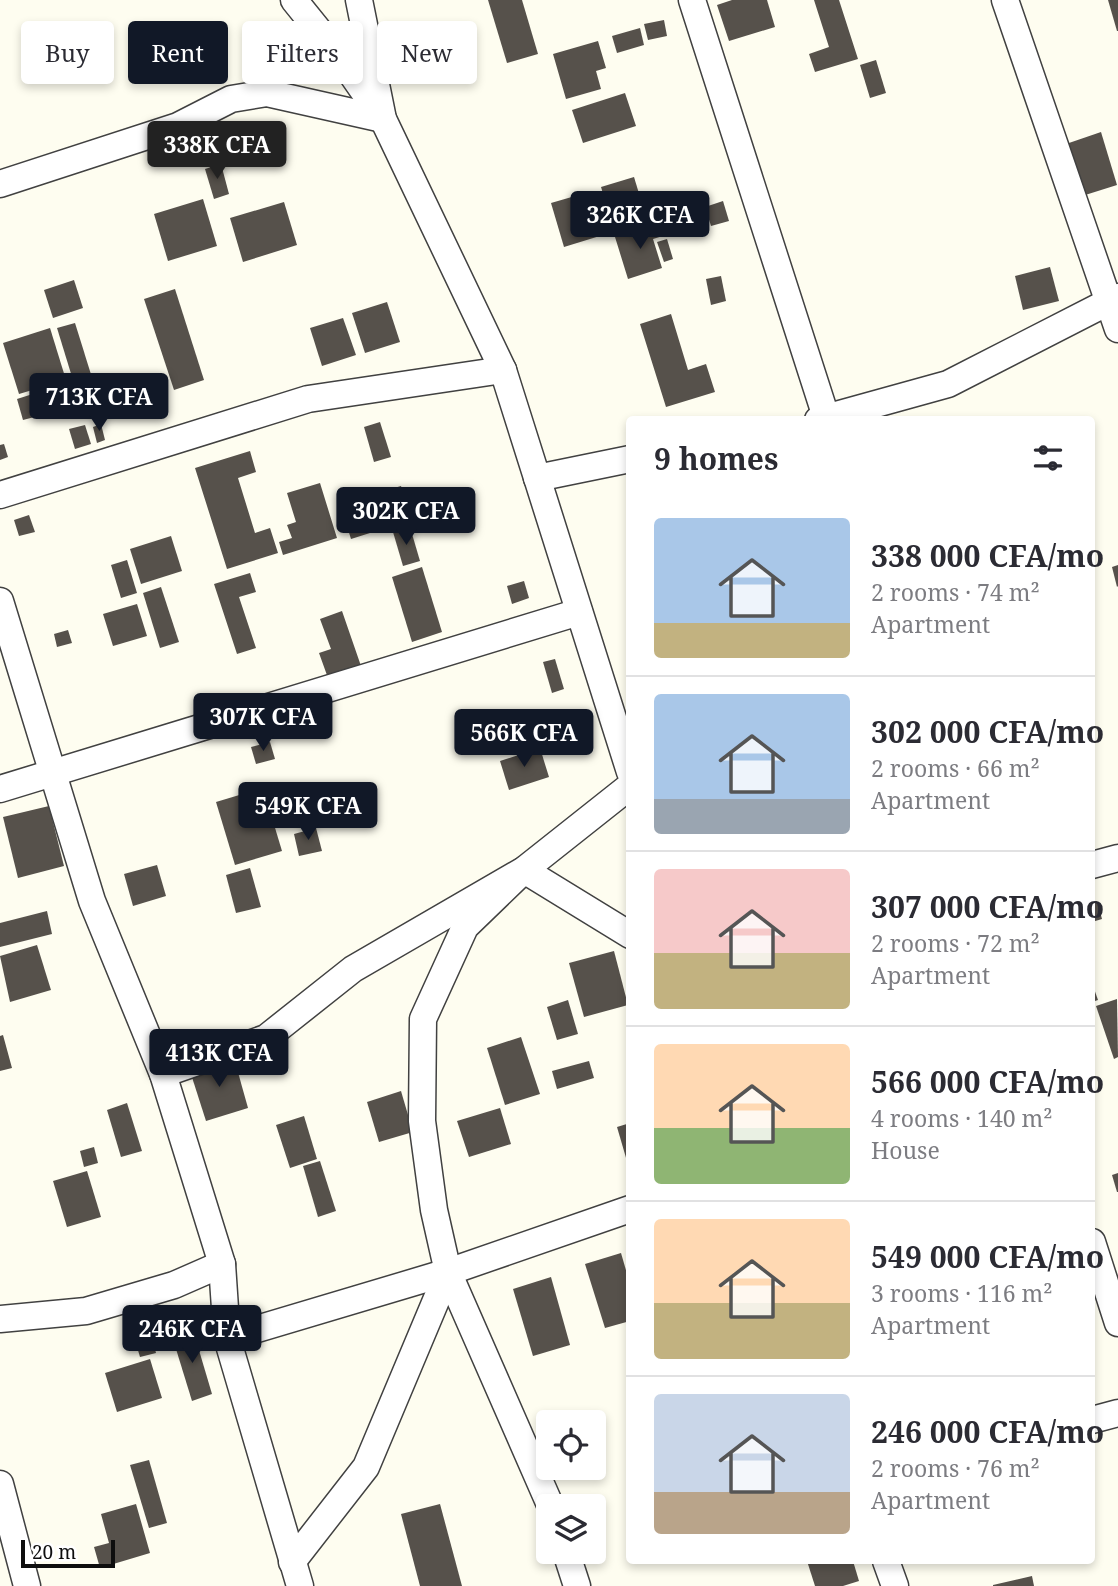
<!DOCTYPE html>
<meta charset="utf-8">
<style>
:root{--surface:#fff;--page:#f2f2f3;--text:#2b2b33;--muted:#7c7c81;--line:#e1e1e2;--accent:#111827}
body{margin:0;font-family:"Noto Serif",serif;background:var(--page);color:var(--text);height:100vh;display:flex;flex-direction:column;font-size:26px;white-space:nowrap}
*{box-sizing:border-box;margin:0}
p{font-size:23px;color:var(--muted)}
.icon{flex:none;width:38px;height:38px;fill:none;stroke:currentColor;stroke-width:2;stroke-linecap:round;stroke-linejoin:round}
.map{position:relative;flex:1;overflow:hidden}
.side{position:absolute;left:626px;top:416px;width:469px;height:1148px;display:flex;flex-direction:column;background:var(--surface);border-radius:7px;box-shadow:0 4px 10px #0003}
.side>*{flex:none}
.banner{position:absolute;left:21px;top:21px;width:500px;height:63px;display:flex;gap:14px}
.buttons{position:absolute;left:536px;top:1410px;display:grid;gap:14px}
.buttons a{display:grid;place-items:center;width:70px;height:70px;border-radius:7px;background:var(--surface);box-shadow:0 4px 10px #0003;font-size:35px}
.scale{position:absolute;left:21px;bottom:18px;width:94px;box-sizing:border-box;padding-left:7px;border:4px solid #0e0e0e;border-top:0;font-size:19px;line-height:24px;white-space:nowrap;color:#0e0e0e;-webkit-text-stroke:5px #fff;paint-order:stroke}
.price{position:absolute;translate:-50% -60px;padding:0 16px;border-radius:7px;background:var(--accent);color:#fff;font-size:23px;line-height:46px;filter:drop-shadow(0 2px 4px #0008)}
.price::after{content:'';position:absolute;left:50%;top:42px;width:21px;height:16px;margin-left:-10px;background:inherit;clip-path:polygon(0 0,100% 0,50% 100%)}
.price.current{background:#222;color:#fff}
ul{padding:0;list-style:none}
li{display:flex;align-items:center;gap:21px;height:175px;padding:0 28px}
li+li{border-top:2px solid var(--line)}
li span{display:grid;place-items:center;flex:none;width:196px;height:140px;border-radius:7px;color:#555}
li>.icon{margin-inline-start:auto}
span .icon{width:84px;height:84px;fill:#fffc;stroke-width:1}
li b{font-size:30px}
h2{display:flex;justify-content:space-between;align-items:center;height:84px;padding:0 28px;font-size:30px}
.pill{padding:0 24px;border-radius:7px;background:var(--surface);box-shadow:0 4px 10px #0003;font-size:24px;line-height:63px}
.pill.current{background:var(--accent);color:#fff}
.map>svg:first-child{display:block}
.building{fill:#56514b}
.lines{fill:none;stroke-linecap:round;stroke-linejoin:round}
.minor-casing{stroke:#414141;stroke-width:29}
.minor{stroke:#fff;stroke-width:26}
</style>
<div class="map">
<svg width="1118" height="1586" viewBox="0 0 1118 1586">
<rect width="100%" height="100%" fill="#fefdf0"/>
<g class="building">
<path d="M488 0H522L538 54 507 63Z"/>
<path d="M732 0H767L775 27 729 41 717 5Z"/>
<path d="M814 0H839L858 59 815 72 809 54 829 47Z"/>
<path d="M1108 0H1118V31H1117Z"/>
<path d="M664 20 667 36 648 40 644 24Z"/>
<path d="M55 21 64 51 35 60 26 29Z"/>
<path d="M640 28 644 45 617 53 612 36Z"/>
<path d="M196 38 206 72 175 81 165 48Z"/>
<path d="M598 41 606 68 596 71 601 89 566 99 553 54Z"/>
<path d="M468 53 474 71 458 76 452 58Z"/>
<path d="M876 60 886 93 870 98 860 65Z"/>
<path d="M625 93 636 126 583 143 572 110Z"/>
<path d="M1101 132 1117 185 1082 196 1066 144Z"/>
<path d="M221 164 229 194 214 199 205 169Z"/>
<path d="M634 177 647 220 614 230 601 187Z"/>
<path d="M589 192 603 235 564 247 551 203Z"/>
<path d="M203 199 217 246 168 261 154 214Z"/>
<path d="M723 201 729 221 711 226 705 207Z"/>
<path d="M284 202 297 245 243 262 230 218Z"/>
<path d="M687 211 693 228 674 233 669 216Z"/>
<path d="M662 223 666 235 653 239 662 268 628 279 615 237Z"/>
<path d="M667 239 673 259 664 262 657 242Z"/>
<path d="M1050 267 1059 301 1023 310 1015 276Z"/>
<path d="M721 276 726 301 711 305 706 279Z"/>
<path d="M74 280 83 308 53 318 44 290Z"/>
<path d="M175 289 204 380 174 390 144 299Z"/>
<path d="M387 302 400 342 365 353 352 313Z"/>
<path d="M671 314 688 370 706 364 715 392 666 407 640 324Z"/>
<path d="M343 318 356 355 322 366 310 328Z"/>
<path d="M75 323 94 384 76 390 57 328Z"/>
<path d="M50 328 66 380 19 394 3 343Z"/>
<path d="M39 392 46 414 23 420 17 399Z"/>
<path d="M380 422 391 457 374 462 364 427Z"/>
<path d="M101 424 105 440 97 443 93 427Z"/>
<path d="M85 425 91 444 75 449 69 429Z"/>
<path d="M4 444 8 457 0 460V445Z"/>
<path d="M250 451 256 472 238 478 255 533 270 528 278 553 227 569 195 468Z"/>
<path d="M320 483 337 538 283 555 279 542 292 538 287 525 296 522 287 493Z"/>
<path d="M401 486 411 520 351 539 340 504Z"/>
<path d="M29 515 35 532 19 536 14 520Z"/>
<path d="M410 527 420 561 403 566 393 532Z"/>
<path d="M171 536 182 571 141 584 130 549Z"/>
<path d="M127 560 137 593 121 598 111 565Z"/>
<path d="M1118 565V586L1117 587 1112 567Z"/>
<path d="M422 567 442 632 412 642 392 577Z"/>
<path d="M250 573 256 592 239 597 256 648 237 654 214 584Z"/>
<path d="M524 581 529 598 512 604 507 586Z"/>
<path d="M161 587 179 642 160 648 143 593Z"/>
<path d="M137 604 147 636 113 646 103 614Z"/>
<path d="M342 611 361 666 328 678 319 653 331 649 320 619Z"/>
<path d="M68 630 72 643 57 647 54 634Z"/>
<path d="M555 659 564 689 552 693 543 662Z"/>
<path d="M270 742 275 759 256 764 251 747Z"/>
<path d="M540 748 549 777 509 790 500 761Z"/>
<path d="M279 784 288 814 278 817 269 787Z"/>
<path d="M263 788 282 851 235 865 216 802Z"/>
<path d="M49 806 64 866 18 878 3 817Z"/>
<path d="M316 828 322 851 299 856 294 834Z"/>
<path d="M157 865 166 896 133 906 124 874Z"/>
<path d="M250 868 261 907 236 913 226 875Z"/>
<path d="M1097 901 1102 919 1092 922V902Z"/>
<path d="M47 911 52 934 0 947V923Z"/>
<path d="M37 945 51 990 10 1002 0 956Z"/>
<path d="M614 951 628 1005 584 1017 569 963Z"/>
<path d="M1092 983 1098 1000 1092 1002Z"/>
<path d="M1117 999 1118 1057 1114 1059 1096 1006Z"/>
<path d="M568 1000 578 1034 557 1040 547 1007Z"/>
<path d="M3 1035 12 1068 0 1071V1036Z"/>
<path d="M521 1037 540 1094 505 1105 487 1048Z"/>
<path d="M234 1058 248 1108 206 1121 190 1071Z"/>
<path d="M589 1061 594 1078 557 1089 552 1071Z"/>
<path d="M401 1091 413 1132 379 1142 367 1102Z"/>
<path d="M127 1103 142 1151 121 1157 107 1110Z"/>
<path d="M500 1108 511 1144 469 1157 457 1121Z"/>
<path d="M304 1116 317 1159 290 1168 276 1125Z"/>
<path d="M630 1123V1168H629L617 1127Z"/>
<path d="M94 1147 98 1163 84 1167 80 1151Z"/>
<path d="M320 1161 336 1211 318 1217 303 1166Z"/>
<path d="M87 1171 101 1217 67 1227 53 1181Z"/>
<path d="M1118 1173V1192H1117L1112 1175Z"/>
<path d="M621 1253 630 1284V1321L605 1328 585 1264Z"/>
<path d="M551 1277 570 1345 533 1356 513 1289Z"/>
<path d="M193 1330 212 1394 192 1401 172 1336Z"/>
<path d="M151 1335 156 1353 140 1357 135 1340Z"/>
<path d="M150 1359 162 1398 117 1412 105 1373Z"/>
<path d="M149 1460 167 1523 149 1528 130 1465Z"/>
<path d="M136 1504 150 1553 100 1568 94 1547 109 1543 101 1514Z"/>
<path d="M440 1504 462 1586H420L401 1514Z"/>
<path d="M807 1561H853L859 1581 843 1586H815Z"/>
<path d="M1032 1576 1034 1586H993V1585Z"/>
</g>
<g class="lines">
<g class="minor-casing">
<g id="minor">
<path d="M294 0 340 57 376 109"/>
<path d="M359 0 383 119 503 370 630 772"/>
<path d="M692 0 827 420"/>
<path d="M1005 0 1118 329"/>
<path d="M0 184 178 126 231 99 267 93 383 119"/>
<path d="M818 420 948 384 1118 297"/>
<path d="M537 478 630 459"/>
<path d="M0 495 308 399 503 370"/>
<path d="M0 601 92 901 163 1074 222 1264 227 1338 300 1586"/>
<path d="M0 789 579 612"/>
<path d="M1092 865 1118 858"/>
<path d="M163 1074 266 1038 353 969 524 870 630 786"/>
<path d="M1092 1242 1118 1323"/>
<path d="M0 1319 86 1311 174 1285 222 1264"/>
<path d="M227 1338 448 1272 630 1209"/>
<path d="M1092 1420 1118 1413"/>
<path d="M0 1484 27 1586"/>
<path d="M551 1507 448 1272 434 1210 422 1121 423 1019 465 927 524 870 630 935"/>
<path d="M566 1552 577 1586"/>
<path d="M886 1561 895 1586"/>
<path d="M292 1562 366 1467 448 1272"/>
</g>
</g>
<use href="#minor" class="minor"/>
</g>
</svg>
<div class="buttons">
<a><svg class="icon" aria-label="locate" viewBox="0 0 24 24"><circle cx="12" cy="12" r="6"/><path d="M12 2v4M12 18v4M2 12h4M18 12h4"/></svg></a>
<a><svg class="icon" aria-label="layers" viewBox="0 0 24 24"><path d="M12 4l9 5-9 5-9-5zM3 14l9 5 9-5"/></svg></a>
</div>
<div class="scale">20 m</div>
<b class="price current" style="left:217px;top:181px">338K CFA</b>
<b class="price" style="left:640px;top:251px">326K CFA</b>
<b class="price" style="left:99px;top:433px">713K CFA</b>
<b class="price" style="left:406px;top:547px">302K CFA</b>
<b class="price" style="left:263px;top:753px">307K CFA</b>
<b class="price" style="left:524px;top:769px">566K CFA</b>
<b class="price" style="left:308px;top:842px">549K CFA</b>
<b class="price" style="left:219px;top:1089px">413K CFA</b>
<b class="price" style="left:192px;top:1365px">246K CFA</b>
<div class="banner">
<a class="pill">Buy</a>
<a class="pill current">Rent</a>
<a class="pill">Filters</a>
<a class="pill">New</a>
</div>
<section class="side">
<h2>9 homes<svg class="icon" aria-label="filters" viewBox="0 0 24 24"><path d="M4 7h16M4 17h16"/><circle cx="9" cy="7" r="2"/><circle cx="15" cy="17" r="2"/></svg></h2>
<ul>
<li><span style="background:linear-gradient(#a9c7e8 75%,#c2b280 0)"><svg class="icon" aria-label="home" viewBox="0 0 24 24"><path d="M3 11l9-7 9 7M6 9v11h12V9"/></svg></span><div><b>338 000 CFA/mo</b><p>2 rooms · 74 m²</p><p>Apartment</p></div></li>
<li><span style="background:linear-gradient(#a9c7e8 75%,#9aa5b1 0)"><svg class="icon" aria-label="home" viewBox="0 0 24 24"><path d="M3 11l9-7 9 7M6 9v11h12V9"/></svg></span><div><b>302 000 CFA/mo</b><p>2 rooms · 66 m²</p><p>Apartment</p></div></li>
<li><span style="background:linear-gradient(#f6c9c9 60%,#c2b280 0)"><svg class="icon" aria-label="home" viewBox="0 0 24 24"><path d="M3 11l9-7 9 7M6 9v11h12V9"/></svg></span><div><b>307 000 CFA/mo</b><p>2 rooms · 72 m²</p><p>Apartment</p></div></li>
<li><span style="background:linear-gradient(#ffd9b3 60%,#8fb573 0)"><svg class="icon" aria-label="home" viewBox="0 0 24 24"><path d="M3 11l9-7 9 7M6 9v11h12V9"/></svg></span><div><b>566 000 CFA/mo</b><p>4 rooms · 140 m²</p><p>House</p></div></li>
<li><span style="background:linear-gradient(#ffd9b3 60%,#c2b280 0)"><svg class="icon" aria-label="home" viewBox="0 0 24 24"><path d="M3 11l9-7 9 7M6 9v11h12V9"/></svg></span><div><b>549 000 CFA/mo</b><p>3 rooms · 116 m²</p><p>Apartment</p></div></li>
<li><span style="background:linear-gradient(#c9d6e8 70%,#b9a48a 0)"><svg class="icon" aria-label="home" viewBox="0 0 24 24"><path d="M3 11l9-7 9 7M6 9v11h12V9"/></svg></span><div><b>246 000 CFA/mo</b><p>2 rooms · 76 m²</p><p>Apartment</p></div></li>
</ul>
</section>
</div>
